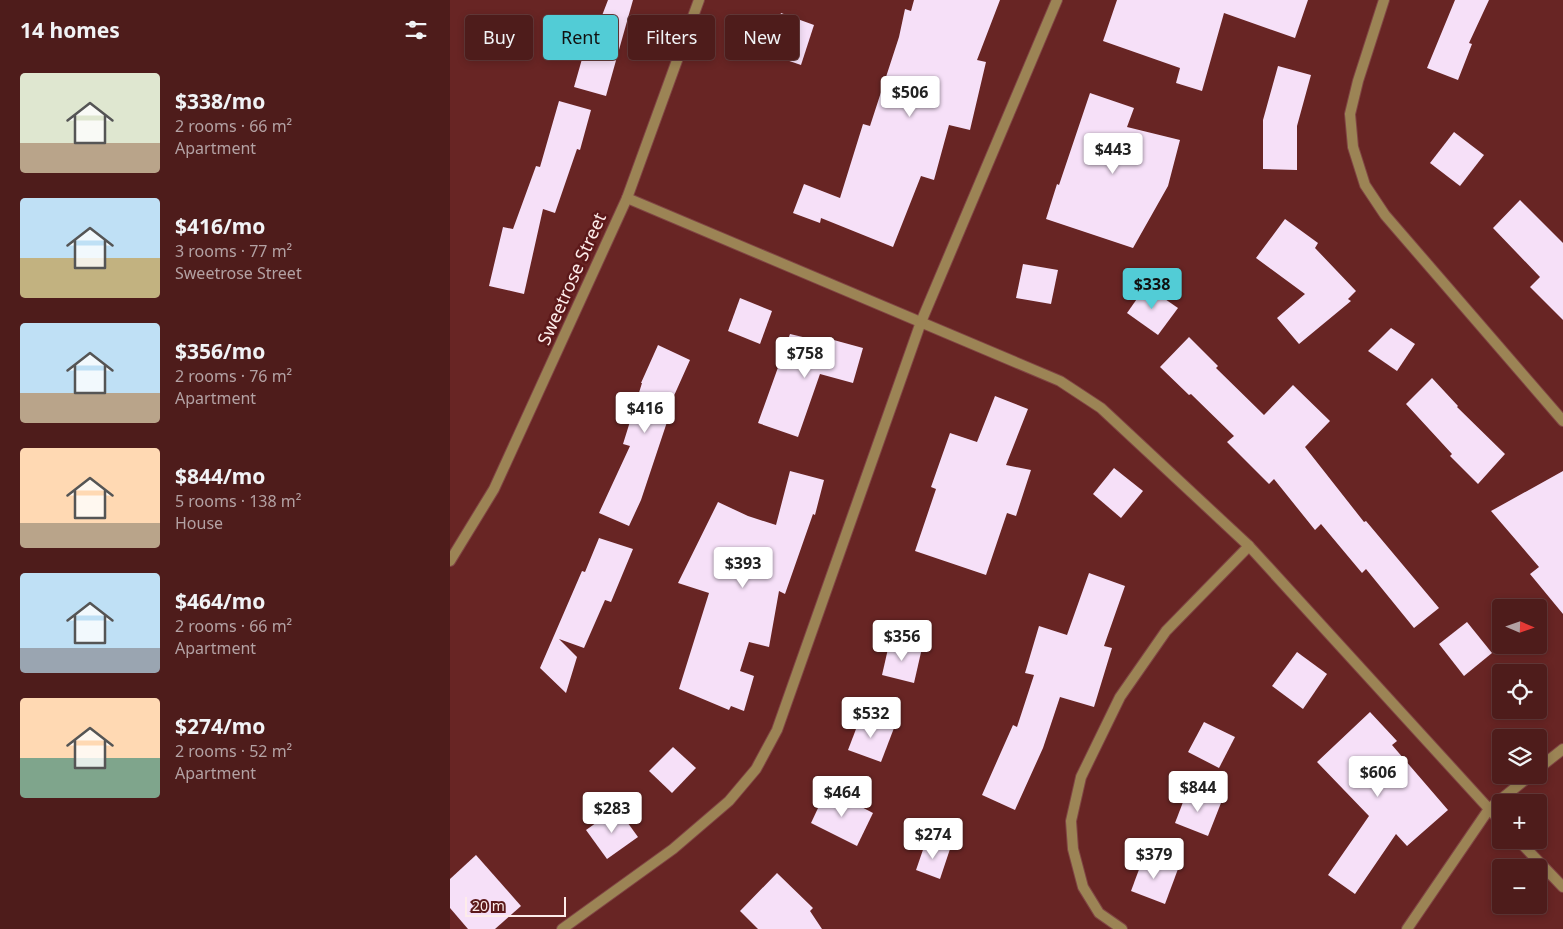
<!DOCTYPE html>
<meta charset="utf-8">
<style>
:root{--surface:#4e1c1b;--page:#582928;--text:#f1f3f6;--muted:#b3a1a3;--line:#653a3a;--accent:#52ccd6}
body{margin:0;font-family:"Noto Sans",sans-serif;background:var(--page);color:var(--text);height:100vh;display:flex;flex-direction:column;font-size:19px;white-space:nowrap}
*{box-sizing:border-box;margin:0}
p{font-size:16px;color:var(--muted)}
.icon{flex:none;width:28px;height:28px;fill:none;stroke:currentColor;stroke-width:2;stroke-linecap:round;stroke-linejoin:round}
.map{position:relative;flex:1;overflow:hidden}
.side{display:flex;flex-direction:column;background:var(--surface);width:450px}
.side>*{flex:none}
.banner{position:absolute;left:15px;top:15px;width:475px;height:45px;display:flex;gap:10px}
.needle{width:32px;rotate:92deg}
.fabs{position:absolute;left:1042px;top:599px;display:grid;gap:10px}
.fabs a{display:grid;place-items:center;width:55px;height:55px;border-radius:5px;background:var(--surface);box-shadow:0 2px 8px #0003,0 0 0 1px var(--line);font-size:25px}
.scale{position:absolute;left:15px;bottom:12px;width:101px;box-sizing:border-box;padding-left:5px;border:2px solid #fdecea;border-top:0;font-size:14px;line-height:18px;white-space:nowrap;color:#fdecea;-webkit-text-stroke:4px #5c191a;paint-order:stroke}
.price{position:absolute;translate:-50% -42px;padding:0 11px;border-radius:5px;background:#fff;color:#222;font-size:16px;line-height:32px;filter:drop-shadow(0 1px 2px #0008)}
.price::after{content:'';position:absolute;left:50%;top:30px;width:15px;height:11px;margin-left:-8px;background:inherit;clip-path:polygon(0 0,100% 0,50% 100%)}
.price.current{background:var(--accent);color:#111}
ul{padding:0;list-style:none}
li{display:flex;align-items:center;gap:15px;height:125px;padding:0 20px}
li span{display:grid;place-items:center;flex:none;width:140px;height:100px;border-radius:5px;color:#555}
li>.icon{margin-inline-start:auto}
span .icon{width:60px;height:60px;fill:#fffc;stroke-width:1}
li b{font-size:21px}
h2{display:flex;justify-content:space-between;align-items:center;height:60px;padding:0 20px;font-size:21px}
.tag{padding:0 18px;border-radius:5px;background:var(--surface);box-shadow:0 2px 8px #0003,0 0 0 1px var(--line);font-size:18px;line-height:45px}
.tag.current{background:var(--accent);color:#111}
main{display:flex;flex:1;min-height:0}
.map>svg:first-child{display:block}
.building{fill:#f6e0f8}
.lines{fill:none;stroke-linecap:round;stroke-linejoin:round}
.street-casing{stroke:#804544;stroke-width:12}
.street{stroke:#9c8455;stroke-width:10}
.labels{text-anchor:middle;stroke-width:5;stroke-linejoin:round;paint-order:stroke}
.street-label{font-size:18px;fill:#fdecea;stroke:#5c191a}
</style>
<main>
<section class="side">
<h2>14 homes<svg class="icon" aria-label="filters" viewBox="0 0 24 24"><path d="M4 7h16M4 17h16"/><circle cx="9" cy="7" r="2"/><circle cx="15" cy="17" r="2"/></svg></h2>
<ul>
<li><span style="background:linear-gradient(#dfe7d0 70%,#b9a48a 0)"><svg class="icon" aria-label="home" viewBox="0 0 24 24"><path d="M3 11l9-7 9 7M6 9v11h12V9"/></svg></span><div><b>$338/mo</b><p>2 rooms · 66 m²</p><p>Apartment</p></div></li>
<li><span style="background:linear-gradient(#bfe0f5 60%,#c2b280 0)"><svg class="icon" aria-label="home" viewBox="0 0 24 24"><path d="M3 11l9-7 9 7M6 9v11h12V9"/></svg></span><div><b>$416/mo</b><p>3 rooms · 77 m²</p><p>Sweetrose Street</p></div></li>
<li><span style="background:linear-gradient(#bfe0f5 70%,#b9a48a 0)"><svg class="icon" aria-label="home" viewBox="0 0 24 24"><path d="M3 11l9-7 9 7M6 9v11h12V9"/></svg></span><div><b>$356/mo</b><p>2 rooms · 76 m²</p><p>Apartment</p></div></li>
<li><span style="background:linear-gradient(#ffd9b3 75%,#b9a48a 0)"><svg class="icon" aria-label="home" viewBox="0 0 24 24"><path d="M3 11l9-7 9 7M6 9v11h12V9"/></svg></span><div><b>$844/mo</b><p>5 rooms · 138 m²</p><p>House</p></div></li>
<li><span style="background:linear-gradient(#bfe0f5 75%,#9aa5b1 0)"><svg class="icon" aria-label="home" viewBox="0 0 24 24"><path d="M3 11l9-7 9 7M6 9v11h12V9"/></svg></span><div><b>$464/mo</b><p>2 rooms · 66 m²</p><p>Apartment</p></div></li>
<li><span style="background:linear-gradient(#ffd9b3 60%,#7fa58c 0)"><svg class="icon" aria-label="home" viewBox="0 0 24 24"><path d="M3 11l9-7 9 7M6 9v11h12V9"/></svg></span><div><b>$274/mo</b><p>2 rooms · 52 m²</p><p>Apartment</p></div></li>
</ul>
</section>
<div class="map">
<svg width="1113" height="929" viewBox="0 0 1113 929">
<rect width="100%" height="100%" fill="#682524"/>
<g class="building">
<path d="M158 0H183L156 96 124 87 138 38 143 39Z"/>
<path d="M464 0H550L527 60 536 62 520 130 499 125 484 180 471 176 443 247 371 218 370 223 343 213 354 184 390 198 413 124 420 126 449 37 455 9 461 11Z"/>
<path d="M667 0H858L845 38 774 13 752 91 726 83 730 68 653 41Z"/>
<path d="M1005 0H1039L1019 43 1022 44 1008 80 977 68Z"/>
<path d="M331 13 364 25 351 65 316 53Z"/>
<path d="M828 66 861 75 847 126V170L813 169V120Z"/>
<path d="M640 93 684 108 677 127 730 140 718 186 683 248 596 219 607 184 609 185Z"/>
<path d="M109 101 141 110 130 150 127 149 105 213 93 209 74 294 39 286 53 227 63 229 86 166 90 167Z"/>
<path d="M1004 132 1034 155 1010 186 980 163Z"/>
<path d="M1070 200 1113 243V320L1080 287 1090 277 1043 228Z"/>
<path d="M835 219 868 243 865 248 906 291 898 299 901 301 849 344 827 318 855 294 806 258Z"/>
<path d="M573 264 608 270 601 304 566 298Z"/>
<path d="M696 286 728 308 708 335 677 313Z"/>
<path d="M290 298 322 311 310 344 278 331Z"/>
<path d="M941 328 965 344 947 371 918 351Z"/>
<path d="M340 334 378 343 380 339 413 348 403 383 370 374 348 437 308 423Z"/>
<path d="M739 337 768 366 766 368 814 415 843 385 880 421 855 447 914 522 916 521 989 608 964 628 916 569 912 573 871 524 865 530 824 479 819 484 777 442 784 436 741 394 739 395 710 367Z"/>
<path d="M208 345 240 360 214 418 218 419 191 500 179 526 149 513 180 446 173 444 192 383H191Z"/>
<path d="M982 378 1008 406 1007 407 1055 454 1028 484 1000 456 1002 454 956 404Z"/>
<path d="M545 396 578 409 556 465 581 470 566 516 557 513 536 575 465 551 486 489 481 487 500 433 527 442Z"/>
<path d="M664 468 693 491 671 518 643 494Z"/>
<path d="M340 471 374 480 365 515 363 514 335 594 329 591 319 647 299 642 290 671 304 676 294 711 281 706 279 710 229 689 259 593 228 583 268 502 298 516 326 525Z"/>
<path d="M1113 471V614L1080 574 1089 567 1041 511Z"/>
<path d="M149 538 183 549 161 602 155 600 134 648 109 639 127 657 116 693 90 668 132 571 135 572Z"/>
<path d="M639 573 675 586 654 646 662 648 644 707 610 697 593 748 565 810 532 795 563 725 567 727 584 675 575 673 589 626 617 635Z"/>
<path d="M1017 622 1042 653 1014 676 989 644Z"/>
<path d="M440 640 472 648 464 683 432 675Z"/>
<path d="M847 652 877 674 853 709 822 686Z"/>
<path d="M920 712 947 741 942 745 998 810 957 846 946 834 905 894 878 875 919 816 867 762Z"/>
<path d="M411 716 444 728 431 762 398 750Z"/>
<path d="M754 722 785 737 769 768 738 752Z"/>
<path d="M223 747 246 768 222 793 199 771Z"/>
<path d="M377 789 423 813 407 846 361 823Z"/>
<path d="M738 789 771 803 758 836 725 823Z"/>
<path d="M167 808 188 837 157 859 136 830Z"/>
<path d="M476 841 500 849 490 879 466 870Z"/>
<path d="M26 855 71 906 45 929H18L0 908V879Z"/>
<path d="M694 856 728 869 715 904 681 891Z"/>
<path d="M327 873 363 908 360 911 372 929H308L290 911Z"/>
</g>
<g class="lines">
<g class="street-casing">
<g id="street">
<path d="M934 0 908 81 900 114 903 147 915 185 935 215 1113 421"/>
<path d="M177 198 610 381 651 408 799 546 1051 822"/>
<path d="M0 561 44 489 177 198 249 0"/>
<path d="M1089 768 1113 749"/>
<path d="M1068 840 1113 887"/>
<path d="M112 929 223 849 279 801 306 769 327 730 471 322 607 0"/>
<path d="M672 929 649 913 633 887 623 849 621 821 631 777 670 697 716 631 799 546"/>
<path d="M957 929 1039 809 1081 775"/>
</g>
</g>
<use href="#street" class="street"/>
</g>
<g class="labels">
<g class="street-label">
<text transform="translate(122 279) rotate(-66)" y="6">Sweetrose Street</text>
</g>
</g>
</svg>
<div class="fabs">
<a><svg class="needle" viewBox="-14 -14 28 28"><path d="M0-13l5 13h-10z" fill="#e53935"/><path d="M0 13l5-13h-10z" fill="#b3a1a3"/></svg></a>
<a><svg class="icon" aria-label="locate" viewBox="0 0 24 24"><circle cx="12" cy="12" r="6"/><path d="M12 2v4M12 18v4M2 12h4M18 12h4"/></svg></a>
<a><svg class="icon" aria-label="layers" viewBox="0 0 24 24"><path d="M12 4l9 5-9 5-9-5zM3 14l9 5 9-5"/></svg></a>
<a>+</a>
<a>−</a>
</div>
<div class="scale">20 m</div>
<b class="price" style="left:460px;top:118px">$506</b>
<b class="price" style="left:663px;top:175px">$443</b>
<b class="price current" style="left:702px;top:310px">$338</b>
<b class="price" style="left:355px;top:379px">$758</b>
<b class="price" style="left:195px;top:434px">$416</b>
<b class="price" style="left:293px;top:589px">$393</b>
<b class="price" style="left:452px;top:662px">$356</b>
<b class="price" style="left:421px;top:739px">$532</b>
<b class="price" style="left:928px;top:798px">$606</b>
<b class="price" style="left:748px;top:813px">$844</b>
<b class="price" style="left:392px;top:818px">$464</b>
<b class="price" style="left:162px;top:834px">$283</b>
<b class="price" style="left:483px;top:860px">$274</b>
<b class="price" style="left:704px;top:880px">$379</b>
<div class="banner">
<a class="tag">Buy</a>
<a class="tag current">Rent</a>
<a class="tag">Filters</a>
<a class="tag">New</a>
</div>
</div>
</main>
